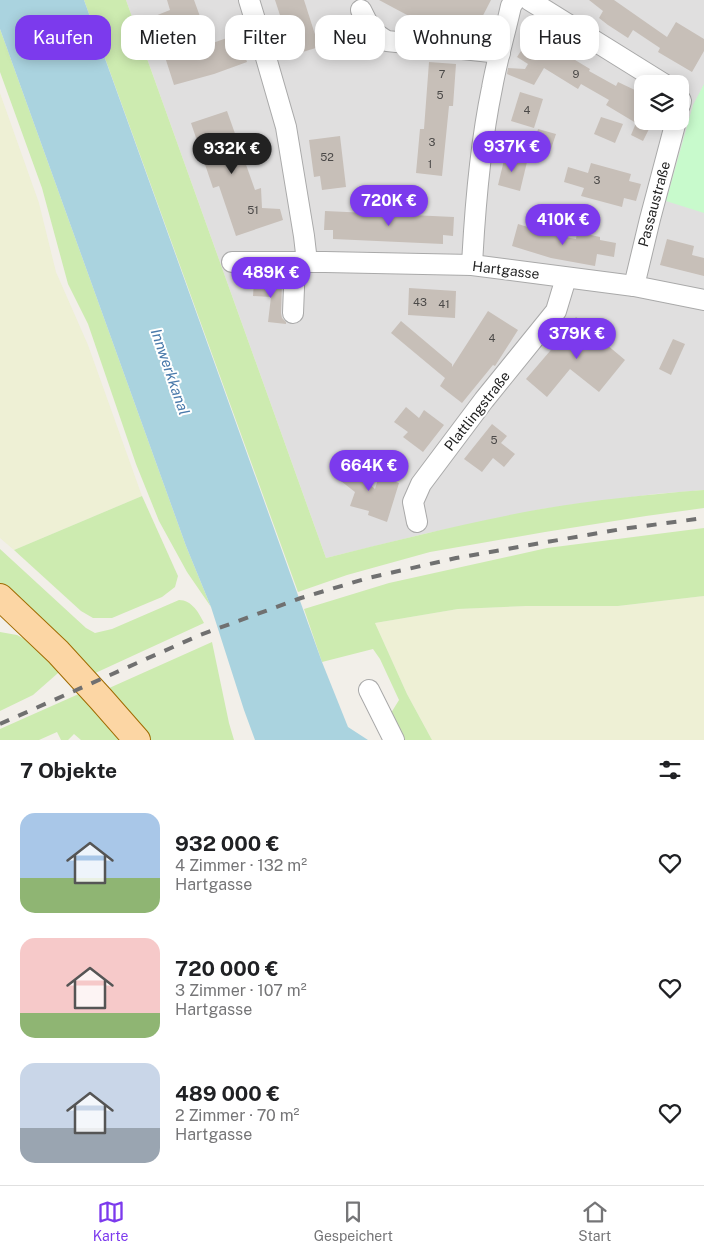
<!DOCTYPE html>
<html lang="de">
<meta charset="utf-8">
<style>
:root{--surface:#fff;--page:#f6f6f6;--text:#202124;--muted:#757577;--line:#e0e0e0;--accent:#7c3aed}
body{margin:0;font-family:"Public Sans",sans-serif;background:var(--page);color:var(--text);height:100vh;display:flex;flex-direction:column;font-size:19px;white-space:nowrap}
*{box-sizing:border-box;margin:0}
p{font-size:16px;color:var(--muted)}
.icon{flex:none;width:28px;height:28px;fill:none;stroke:currentColor;stroke-width:2;stroke-linecap:round;stroke-linejoin:round}
.map{position:relative;height:740px;overflow:hidden}
.panel{display:flex;flex-direction:column;background:var(--surface);flex:1}
.panel>*{flex:none}
.guide{position:absolute;left:15px;top:15px;width:675px;height:45px;display:flex;gap:10px}
.tools{position:absolute;left:634px;top:75px;display:grid;gap:10px}
.tools a{display:grid;place-items:center;width:55px;height:55px;border-radius:10px;background:var(--surface);box-shadow:0 2px 12px #0003;font-size:25px}
.price{position:absolute;translate:-50% -42px;padding:0 11px;border-radius:18px;background:var(--accent);color:#fff;font-size:16px;line-height:32px;filter:drop-shadow(0 1px 2px #0008)}
.price::after{content:'';position:absolute;left:50%;top:30px;width:15px;height:11px;margin-left:-8px;background:inherit;clip-path:polygon(0 0,100% 0,50% 100%)}
.price.selected{background:#222;color:#fff}
ul{padding:0;list-style:none}
li{display:flex;align-items:center;gap:15px;height:125px;padding:0 20px}
li span{display:grid;place-items:center;flex:none;width:140px;height:100px;border-radius:15px;color:#555}
li>.icon{margin-inline-start:auto}
span .icon{width:60px;height:60px;fill:#fffc;stroke-width:1}
li b{font-size:21px}
h2{display:flex;justify-content:space-between;align-items:center;height:60px;padding:0 20px;font-size:21px}
.chip{padding:0 18px;border-radius:15px;background:var(--surface);box-shadow:0 2px 12px #0003;font-size:18px;line-height:45px}
.chip.selected{background:var(--accent);color:#fff}
.dock{display:flex;justify-content:space-around;align-items:center;height:70px;border-top:1px solid var(--line);background:var(--surface);font-size:14px;color:var(--muted)}
.dock a{display:grid;justify-items:center;gap:2px}
.dock .selected{color:var(--accent)}
.map>svg:first-child{display:block}
.residential{fill:#e0dfdf;fill-rule:evenodd}
.farmland{fill:#eef0d5}
.grass{fill:#cdebb0}
.park{fill:#c8facc}
.water{fill:#aad3df}
.building{fill:#c7bfb8}
.lines{fill:none;stroke-linecap:round;stroke-linejoin:round}
.minor-casing{stroke:#a9a9a9;stroke-width:22}
.major-casing{stroke:#a06b00;stroke-width:28}
.minor{stroke:#fff;stroke-width:20}
.major{stroke:#fcd6a4;stroke-width:26}
.rail{stroke:#707070;stroke-width:4;stroke-dasharray:10 10;stroke-linecap:butt}
.labels{text-anchor:middle;stroke-width:4;stroke-linejoin:round;paint-order:stroke}
.number-label{font-size:11px;fill:#4b4948}
.street-label{font-size:14px;fill:#222;stroke:#fff}
.water-label{font-size:15px;font-style:italic;fill:#4a7aab;stroke:#fff}
</style>
<div class="map">
<svg width="704" height="740" viewBox="0 0 704 740">
<rect width="100%" height="100%" fill="#f2efe9"/>
<path class="residential" d="M126 0H704V490L655 494 542 509 428 533 326 558ZM642 84H680V121H642Z"/>
<g class="farmland">
<path d="M0 93 39 203 56 272 88 345 142 496 14 550 0 538Z"/>
<path d="M704 596V740H432L407 694 375 623 458 609 526 606H618Z"/>
</g>
<g class="grass">
<path d="M84 0H126L326 558C397 540 469 522 541 509 595 500 650 494 704 490V508L646 516 545 532 430 552 347 575 298 592Z"/>
<path d="M0 29 186 546 211 607 187 572 159 521 136 464 88 324 68 284 42 188 0 72Z"/>
<path d="M142 496 178 576 175 587 162 597 112 618H93L81 611 14 550Z"/>
<path d="M704 528V596L618 606H526L458 609 375 623 407 694 432 740H405L391 713 399 700 380 659 373 649 322 662 304 609 389 583 547 548Z"/>
<path d="M0 549 74 617 86 628 95 633 112 629 179 600C192 600 199 613 204 623L91 675 53 634 0 584Z"/>
<path d="M0 632 17 635 34 644 58 669V673L33 695 0 711Z"/>
<path d="M212 642 229 723 234 740H151L107 689Z"/>
<path d="M81 693 124 740H81L74 734 68 740H61L57 732 39 740H0V729Z"/>
</g>
<path class="park" d="M704 84V213L666 201 693 105Z"/>
<path class="water" d="M0 0H84L322 662 348 727 368 740H255L244 710 211 607 186 546 0 29Z"/>
<g class="building">
<path d="M167 0H194L210 44 238 34 247 62 214 74 174 85 165 57 169 56 155 16 170 10Z"/>
<path d="M275 0H304L319 47 293 55Z"/>
<path d="M379 0H491L476 29 468 26 462 37H458L424 19 422 23Z"/>
<path d="M589 0H614L667 37 676 22 704 39V51L692 72 658 52 660 48 633 30 628 38 608 25 599 18 603 11Z"/>
<path d="M532 34 590 69 589 71 616 86 618 82 639 92 634 102 642 107V121H653L643 141 631 135 636 123 606 105 609 100 581 84 578 89 544 68 534 85 507 74 508 68 525 69 528 64 517 57Z"/>
<path d="M429 62 456 64 453 106H449L442 176 416 173 420 129H424Z"/>
<path d="M520 92 543 99 534 128 511 121Z"/>
<path d="M227 111 255 190 261 188 262 208 280 209 283 220 236 236 219 186 213 188 191 123Z"/>
<path d="M601 117 623 124 615 143 594 134Z"/>
<path d="M538 129 556 134 551 149 534 144Z"/>
<path d="M340 136 346 187 322 190 320 176 314 177 309 140Z"/>
<path d="M505 156 527 162 520 191 498 185Z"/>
<path d="M591 163 631 174 629 181 641 184 636 201 624 198 622 207 581 196 584 188 564 182 568 167 588 173Z"/>
<path d="M325 211 454 217 453 236 443 235V244L333 239V230H324Z"/>
<path d="M518 224 554 235 576 239 577 232 600 237V240L616 243 614 257 597 254 595 266 551 258 512 246Z"/>
<path d="M667 239 694 246 692 255 704 258V276L660 265Z"/>
<path d="M254 281 282 284 281 313 282 318 286 322V324L268 322 271 297 253 296Z"/>
<path d="M409 288 456 291 455 318 408 315Z"/>
<path d="M488 311 518 330 495 366 493 365 462 403 440 386 445 378 391 333 401 321 452 364V367Z"/>
<path d="M576 317 595 333 594 334 625 360 599 392 570 369 547 397 526 379 556 344 555 343Z"/>
<path d="M673 339 685 344 671 375 659 369Z"/>
<path d="M406 407 419 418 424 410 444 425 423 452 403 437 408 432 394 422Z"/>
<path d="M492 424 507 436 501 443 515 454 504 467 493 458 482 472 464 459Z"/>
<path d="M343 461 375 489 379 476 399 483 387 522 368 515 369 511 350 506 355 492 332 474Z"/>
</g>
<g class="lines">
<g class="minor-casing">
<g id="minor">
<path d="M249 0 256 23 286 127 304 236 307 262H325L472 265 634 286 704 300"/>
<path d="M529 0 664 84"/>
<path d="M361 10C370 27 370 31 387 41L500 53"/>
<path d="M680 99 681 101 680 105"/>
<path d="M232 262H307"/>
<path d="M472 265C475 206 480 146 492 88 497 60 505 33 511 6L515 0"/>
<path d="M634 286 650 219 676 121"/>
<path d="M293 313 295 262"/>
<path d="M417 522 413 502 421 484 484 400 556 311 566 278"/>
<path d="M369 690 394 740"/>
</g>
</g>
<g class="major-casing">
<path id="major" d="M0 597 58 652 101 699 137 740"/>
</g>
<use href="#minor" class="minor"/>
<use href="#major" class="major"/>
<path class="rail" d="M0 724 200 635 301 598 368 578 456 558 541 543 622 529 704 518"/>
</g>
<g class="labels">
<g class="number-label">
<text x="442" y="78">7</text>
<text x="576" y="78">9</text>
<text x="440" y="99">5</text>
<text x="527" y="114">4</text>
<text x="432" y="146">3</text>
<text x="327" y="161">52</text>
<text x="430" y="168">1</text>
<text x="597" y="184">3</text>
<text x="253" y="214">51</text>
<text x="420" y="306">43</text>
<text x="444" y="308">41</text>
<text x="492" y="342">4</text>
<text x="494" y="444">5</text>
</g>
<g class="street-label">
<text transform="translate(654 204) rotate(-75)" y="5">Passaustraße</text>
<text transform="translate(506 270) rotate(7)" y="5">Hartgasse</text>
<text transform="translate(477 411) rotate(-52)" y="5">Plattlingstraße</text>
</g>
<g class="water-label">
<text transform="translate(170 372) rotate(71)" y="5">Innwerkkanal</text>
</g>
</g>
</svg>
<div class="tools">
<a><svg class="icon" aria-label="layers" viewBox="0 0 24 24"><path d="M12 4l9 5-9 5-9-5zM3 14l9 5 9-5"/></svg></a>
</div>
<b class="price" style="left:512px;top:173px">937K €</b>
<b class="price selected" style="left:232px;top:175px">932K €</b>
<b class="price" style="left:389px;top:227px">720K €</b>
<b class="price" style="left:563px;top:246px">410K €</b>
<b class="price" style="left:271px;top:299px">489K €</b>
<b class="price" style="left:577px;top:360px">379K €</b>
<b class="price" style="left:369px;top:492px">664K €</b>
<div class="guide">
<a class="chip selected">Kaufen</a>
<a class="chip">Mieten</a>
<a class="chip">Filter</a>
<a class="chip">Neu</a>
<a class="chip">Wohnung</a>
<a class="chip">Haus</a>
</div>
</div>
<section class="panel">
<h2>7 Objekte<svg class="icon" aria-label="filters" viewBox="0 0 24 24"><path d="M4 7h16M4 17h16"/><circle cx="9" cy="7" r="2"/><circle cx="15" cy="17" r="2"/></svg></h2>
<ul>
<li><span style="background:linear-gradient(#a9c7e8 65%,#8fb573 0)"><svg class="icon" aria-label="home" viewBox="0 0 24 24"><path d="M3 11l9-7 9 7M6 9v11h12V9"/></svg></span><div><b>932 000 €</b><p>4 Zimmer · 132 m²</p><p>Hartgasse</p></div><svg class="icon" aria-label="heart" viewBox="0 0 24 24"><path d="M12 20l-8-8c-3-5 5-10 8-4 3-6 11-1 8 4z"/></svg></li>
<li><span style="background:linear-gradient(#f6c9c9 75%,#8fb573 0)"><svg class="icon" aria-label="home" viewBox="0 0 24 24"><path d="M3 11l9-7 9 7M6 9v11h12V9"/></svg></span><div><b>720 000 €</b><p>3 Zimmer · 107 m²</p><p>Hartgasse</p></div><svg class="icon" aria-label="heart" viewBox="0 0 24 24"><path d="M12 20l-8-8c-3-5 5-10 8-4 3-6 11-1 8 4z"/></svg></li>
<li><span style="background:linear-gradient(#c9d6e8 65%,#9aa5b1 0)"><svg class="icon" aria-label="home" viewBox="0 0 24 24"><path d="M3 11l9-7 9 7M6 9v11h12V9"/></svg></span><div><b>489 000 €</b><p>2 Zimmer · 70 m²</p><p>Hartgasse</p></div><svg class="icon" aria-label="heart" viewBox="0 0 24 24"><path d="M12 20l-8-8c-3-5 5-10 8-4 3-6 11-1 8 4z"/></svg></li>
</ul>
</section>
<nav class="dock">
<a class="selected"><svg class="icon" aria-label="map" viewBox="0 0 24 24"><path d="M3 6l6-2 6 2 6-2v14l-6 2-6-2-6 2zM9 4v14M15 6v14"/></svg>Karte</a>
<a><svg class="icon" aria-label="saved" viewBox="0 0 24 24"><path d="M7 4h10v16l-5-4-5 4z"/></svg>Gespeichert</a>
<a><svg class="icon" aria-label="home" viewBox="0 0 24 24"><path d="M3 11l9-7 9 7M6 9v11h12V9"/></svg>Start</a>
</nav>
